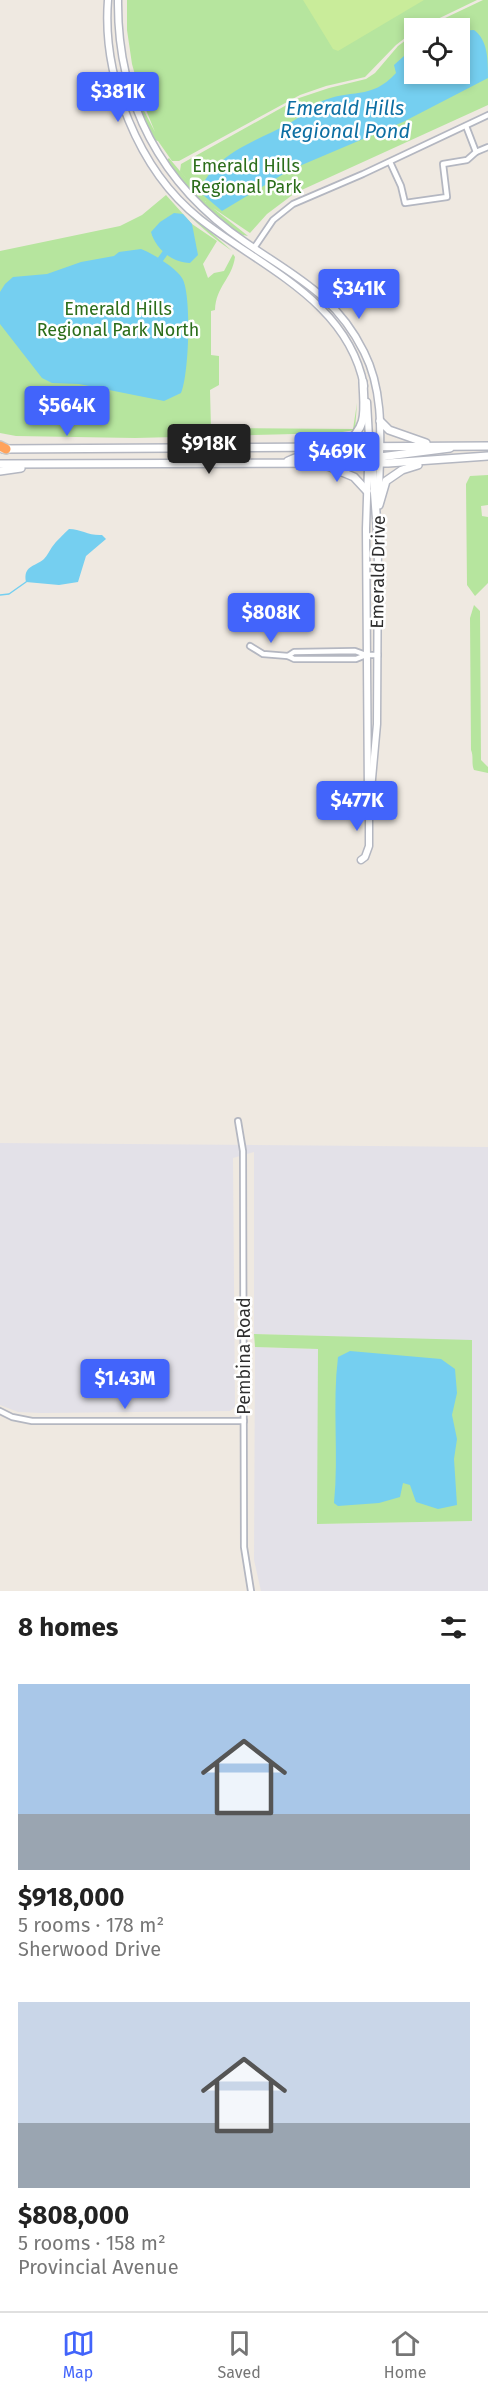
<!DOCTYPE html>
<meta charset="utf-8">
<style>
:root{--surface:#fff;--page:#f2f2f2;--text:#222;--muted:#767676;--line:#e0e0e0;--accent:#4264fb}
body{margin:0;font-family:"Fira Sans",sans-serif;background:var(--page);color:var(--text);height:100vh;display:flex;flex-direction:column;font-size:22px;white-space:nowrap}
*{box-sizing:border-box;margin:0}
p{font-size:20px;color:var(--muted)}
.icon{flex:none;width:33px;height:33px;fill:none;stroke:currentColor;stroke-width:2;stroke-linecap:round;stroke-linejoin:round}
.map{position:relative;height:1591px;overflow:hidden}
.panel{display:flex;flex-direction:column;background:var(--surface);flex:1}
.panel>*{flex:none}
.tools{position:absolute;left:404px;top:18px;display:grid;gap:12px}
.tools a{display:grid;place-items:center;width:66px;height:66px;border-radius:0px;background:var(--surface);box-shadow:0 3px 9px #0003;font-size:30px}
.price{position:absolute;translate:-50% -51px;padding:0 14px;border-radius:6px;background:var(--accent);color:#fff;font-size:20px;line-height:39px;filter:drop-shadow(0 2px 3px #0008)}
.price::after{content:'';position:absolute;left:50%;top:36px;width:18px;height:14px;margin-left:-9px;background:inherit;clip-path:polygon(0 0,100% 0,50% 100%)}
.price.on{background:#222;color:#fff}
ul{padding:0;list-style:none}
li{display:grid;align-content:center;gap:12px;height:318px;padding:0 18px}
li span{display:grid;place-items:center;height:186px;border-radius:0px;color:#555}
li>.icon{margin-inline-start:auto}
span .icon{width:108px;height:108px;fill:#fffc;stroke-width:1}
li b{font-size:26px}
h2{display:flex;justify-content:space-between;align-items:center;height:72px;padding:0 18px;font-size:26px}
.tab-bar{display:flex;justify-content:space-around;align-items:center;height:84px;border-top:2px solid var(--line);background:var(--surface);font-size:16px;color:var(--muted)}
.tab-bar a{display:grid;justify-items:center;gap:3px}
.tab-bar .on{color:var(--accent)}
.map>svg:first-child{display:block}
.industrial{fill:#e3e1e8}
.green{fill:#b6e59e}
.pitch{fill:#c9ec9a}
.water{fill:#75cff0}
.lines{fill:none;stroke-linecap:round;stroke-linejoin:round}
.stream{stroke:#75cff0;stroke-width:1.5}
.canal{stroke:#75cff0;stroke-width:6}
.minor-casing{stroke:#b4b7c1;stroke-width:8}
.tertiary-casing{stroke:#b4b7c1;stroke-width:9}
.secondary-casing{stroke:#b4b7c1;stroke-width:10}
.motorway-casing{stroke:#c9c9c9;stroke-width:12}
.minor{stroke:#fff;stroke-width:4.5}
.tertiary{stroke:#fff;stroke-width:6}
.secondary{stroke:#fff;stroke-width:7}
.motorway{stroke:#ffa35c;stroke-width:9}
.labels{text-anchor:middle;stroke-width:5;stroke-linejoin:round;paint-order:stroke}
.park-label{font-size:18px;fill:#2c6e1b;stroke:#fff}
.street-label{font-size:18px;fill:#2e2e2e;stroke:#fff}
.water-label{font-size:20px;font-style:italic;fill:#0d6fa3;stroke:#fff}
</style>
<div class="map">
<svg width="488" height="1591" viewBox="0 0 488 1591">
<rect width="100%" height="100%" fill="#efe9e1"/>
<path class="industrial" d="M0 1143 488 1147V1591H261L254 1560 255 1347 318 1349V1524L472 1521V1341L254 1334V1152L233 1158 235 1407 230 1411 42 1413 18 1412 0 1405Z"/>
<g class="green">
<path d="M127 0H477L419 28H414V31L396 45 365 77 326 86 300 95 179 161H172L158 141 154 140 141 111 140 103 155 132 142 100 132 64 127 30Z"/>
<path d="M483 0H488V105L295 193 267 214 250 233 213 208 248 236C224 233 183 183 168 163L167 160 169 158 206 202 180 171 181 164 299 98 329 88 366 79 375 73 398 46 414 34V74H459V28H424Z"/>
<path d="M149 167 187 211 232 251C199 228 172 201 149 167Z"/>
<path d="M166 195 192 224 217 241 203 264 208 278 214 273 224 271 233 254 235 257C232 279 216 286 215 310L211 311V355L219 356V385L210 390 211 428 353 429 357 403 355 430 336 433 135 438 16 436 0 433V251L120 226 142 215Z"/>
<path d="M488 475V505L481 506 482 516 488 517V583L475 596 467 585 466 484 470 476Z"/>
<path d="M474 605 480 611 481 760 488 767V773L474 770C471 763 474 757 471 750L470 618Z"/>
<path d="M254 1334 472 1340V1521L317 1524 318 1349 255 1347Z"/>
</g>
<path class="pitch" d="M303 0H424L338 51 333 49Z"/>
<g class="water">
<path d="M474 30C488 40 488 60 488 78L403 122 290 170 222 211 202 194 200 187C206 180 210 171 217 165 237 146 266 136 290 123 301 117 309 107 320 102 350 88 371 101 396 73L394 65 404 56 414 52V74H459V31Z"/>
<path d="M174 213 183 214 192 224 198 255 190 263C172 263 155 248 151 232L160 222Z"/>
<path d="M141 249C152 253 176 268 182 278 192 293 189 375 181 393L164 401 79 384 52 383 42 378 0 324V292L5 284 13 277 47 274 81 262 114 256 119 252Z"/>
<path d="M69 529C81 529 89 536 102 535L106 539 86 556 78 582 59 585 26 582C23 566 34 567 44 559 47 556 50 550 52 547 57 540 63 535 69 529Z"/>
<path d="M350 1351 441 1359 455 1369 457 1393 452 1415 457 1439 454 1459 457 1505 438 1509 416 1502 410 1485 403 1483 400 1497 379 1503 338 1506 334 1503C339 1455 332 1405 338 1357Z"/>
</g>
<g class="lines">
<path class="stream" d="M0 595 9 594 26 582"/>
<path class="canal" d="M160 260 165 253"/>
<g class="minor-casing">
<g id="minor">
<path d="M466 126 476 152 488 147"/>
<path d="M390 162 401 186 405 203 447 197 443 164 467 160 476 152"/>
<path d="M254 248 273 220 293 204 363 174 488 115"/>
<path d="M250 646 263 654 288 656 294 659H356L366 655"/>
<path d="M288 656 294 652 355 651 366 655H378"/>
<path d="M238 1121 243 1151 244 1547 251 1591"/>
<path d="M0 1411 12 1417 32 1421H244"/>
</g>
</g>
<g class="tertiary-casing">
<g id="tertiary">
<path d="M108 0C102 77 138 170 200 219 261 267 348 301 364 386"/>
<path d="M118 0C117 102 161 185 245 242 294 276 336 295 364 352 387 397 379 450 379 500"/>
<path d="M367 402 369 438 366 529 368 797"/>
<path d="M361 860 365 857 369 846V812L377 724 378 537"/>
</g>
</g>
<g class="secondary-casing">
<g id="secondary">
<path d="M380 421 389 430 426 443"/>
<path d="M344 445C369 426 364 411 363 382"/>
<path d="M3 449 488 446"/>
<path d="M372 460 378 539"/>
<path d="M288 461 295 458 368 454 380 445"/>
<path d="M370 462 380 457 450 448"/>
<path d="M0 464 388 463 488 456"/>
<path d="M325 465 354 477 367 491"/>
<path d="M0 471 21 468"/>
<path d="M379 505 386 481 402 470 418 465"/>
</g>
</g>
<g class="motorway-casing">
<path id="motorway" d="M0 446 6 449"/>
</g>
<use href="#minor" class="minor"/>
<use href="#tertiary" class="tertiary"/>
<use href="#secondary" class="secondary"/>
<use href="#motorway" class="motorway"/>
</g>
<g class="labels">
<g class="park-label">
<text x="246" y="172">Emerald Hills<tspan x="246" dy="21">Regional Park</tspan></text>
<text x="118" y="315">Emerald Hills<tspan x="118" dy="21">Regional Park North</tspan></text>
</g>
<g class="street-label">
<text transform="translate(378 572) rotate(-89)" y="6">Emerald Drive</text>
<text transform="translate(244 1356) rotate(-90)" y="6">Pembina Road</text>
</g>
<g class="water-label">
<text x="345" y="115">Emerald Hills<tspan x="345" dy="23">Regional Pond</tspan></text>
</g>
</g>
</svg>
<div class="tools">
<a><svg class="icon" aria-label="locate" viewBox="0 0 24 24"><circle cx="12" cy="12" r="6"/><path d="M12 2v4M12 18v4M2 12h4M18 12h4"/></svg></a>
</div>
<b class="price" style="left:118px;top:123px">$381K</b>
<b class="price" style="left:359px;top:320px">$341K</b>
<b class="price" style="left:67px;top:437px">$564K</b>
<b class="price on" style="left:209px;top:475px">$918K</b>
<b class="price" style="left:337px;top:483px">$469K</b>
<b class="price" style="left:271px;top:644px">$808K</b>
<b class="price" style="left:357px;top:832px">$477K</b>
<b class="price" style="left:125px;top:1410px">$1.43M</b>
</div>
<section class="panel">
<h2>8 homes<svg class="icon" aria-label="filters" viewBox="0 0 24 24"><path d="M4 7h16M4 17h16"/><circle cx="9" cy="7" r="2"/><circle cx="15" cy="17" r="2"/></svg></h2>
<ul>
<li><span style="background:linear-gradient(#a9c7e8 70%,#9aa5b1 0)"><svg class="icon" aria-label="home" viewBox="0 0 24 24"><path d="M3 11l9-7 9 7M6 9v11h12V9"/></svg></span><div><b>$918,000</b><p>5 rooms · 178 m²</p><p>Sherwood Drive</p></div></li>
<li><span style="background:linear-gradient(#c9d6e8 65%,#9aa5b1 0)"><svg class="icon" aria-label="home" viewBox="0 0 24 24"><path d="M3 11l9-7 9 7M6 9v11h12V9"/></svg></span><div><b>$808,000</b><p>5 rooms · 158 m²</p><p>Provincial Avenue</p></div></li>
</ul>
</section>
<nav class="tab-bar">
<a class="on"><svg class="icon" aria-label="map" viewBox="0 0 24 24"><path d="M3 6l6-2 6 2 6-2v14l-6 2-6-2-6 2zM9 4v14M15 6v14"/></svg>Map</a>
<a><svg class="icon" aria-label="saved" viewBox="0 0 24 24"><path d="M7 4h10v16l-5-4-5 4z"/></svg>Saved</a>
<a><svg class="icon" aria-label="home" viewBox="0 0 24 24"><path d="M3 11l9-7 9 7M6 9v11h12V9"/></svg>Home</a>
</nav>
